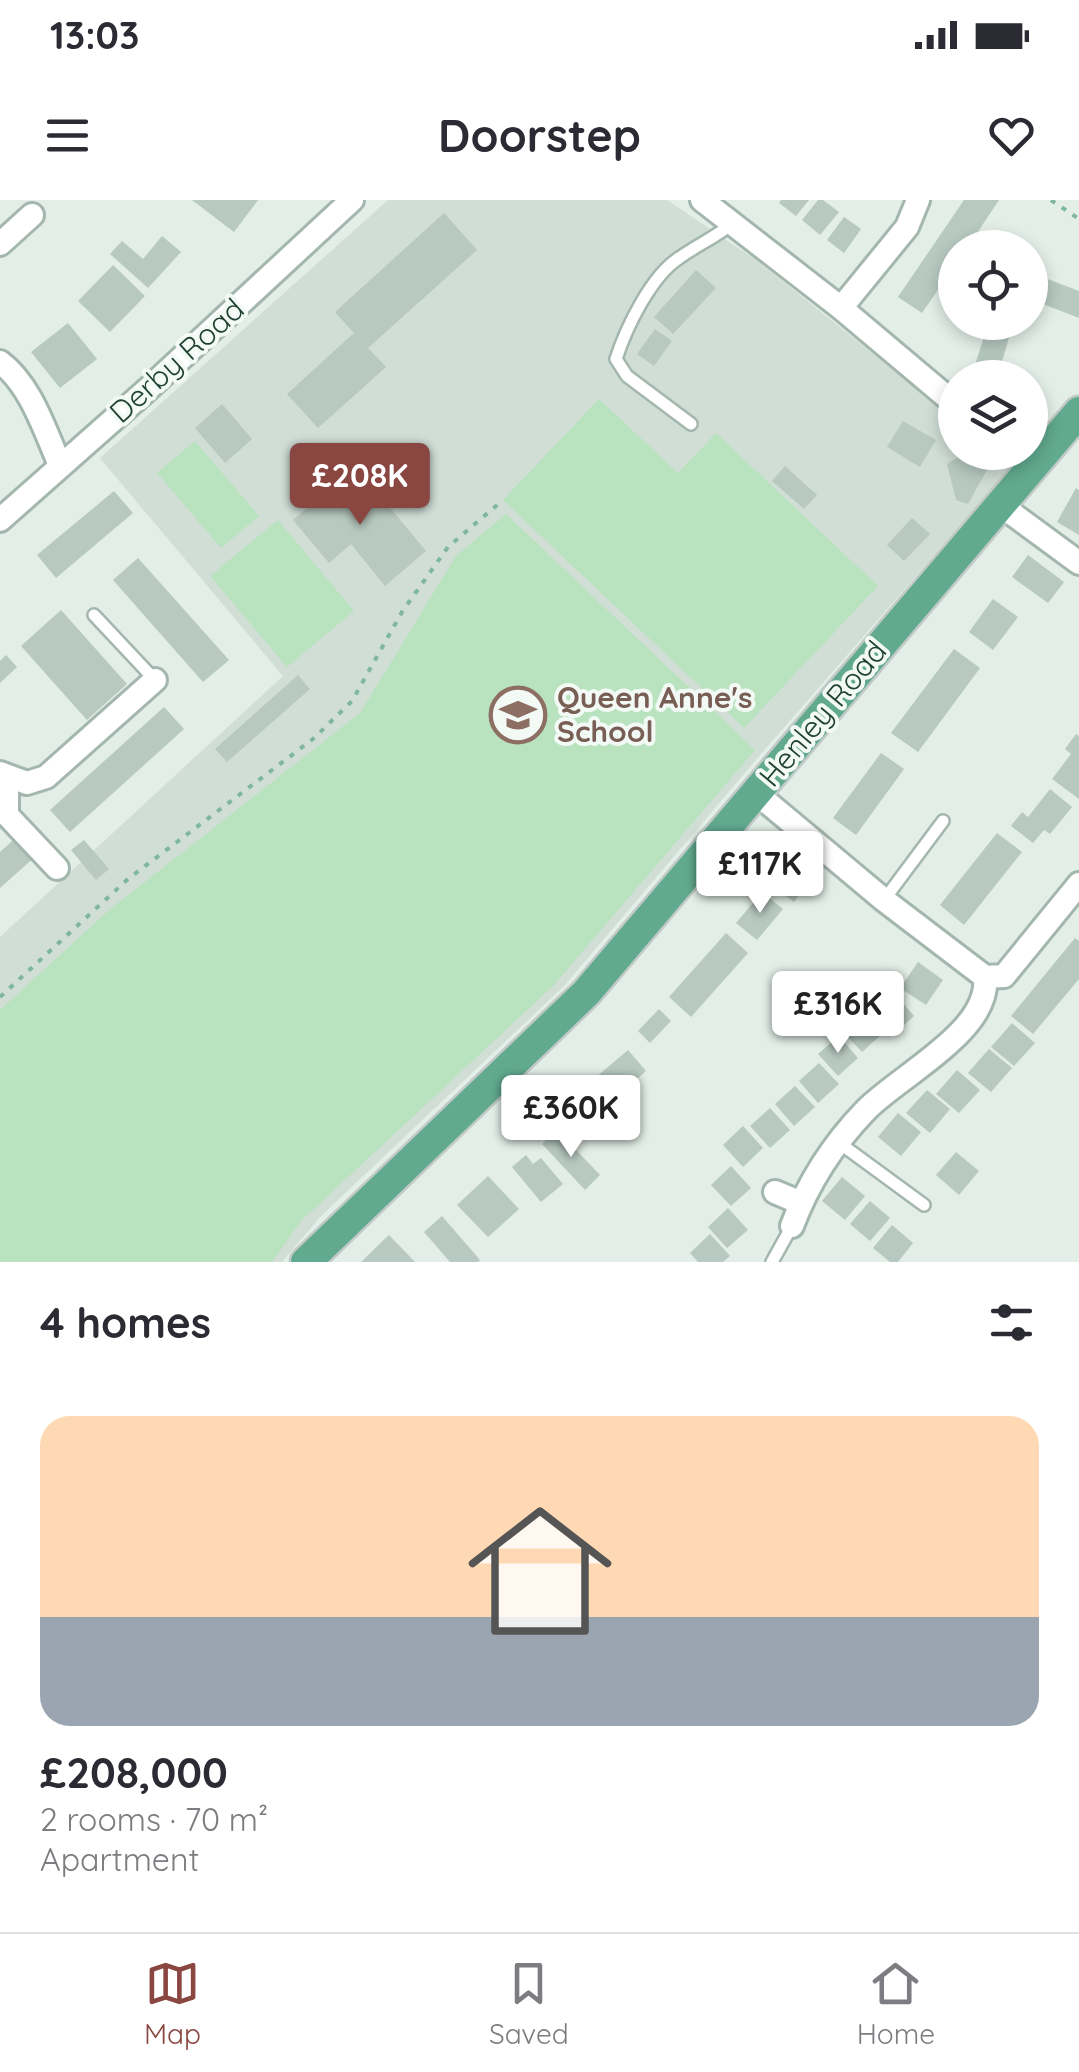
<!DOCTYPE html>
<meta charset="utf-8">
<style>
:root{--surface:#fff;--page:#f7f7f7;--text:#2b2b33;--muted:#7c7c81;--line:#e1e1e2;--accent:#8a4640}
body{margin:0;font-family:Quicksand,sans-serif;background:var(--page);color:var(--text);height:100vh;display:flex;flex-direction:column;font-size:38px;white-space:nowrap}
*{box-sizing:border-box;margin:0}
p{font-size:32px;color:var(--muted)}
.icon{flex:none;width:55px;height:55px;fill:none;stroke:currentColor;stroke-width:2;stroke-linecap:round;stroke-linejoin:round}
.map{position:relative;height:1062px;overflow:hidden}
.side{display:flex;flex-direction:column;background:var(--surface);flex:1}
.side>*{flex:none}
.tools{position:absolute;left:938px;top:30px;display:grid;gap:20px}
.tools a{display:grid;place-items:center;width:110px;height:110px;border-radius:50%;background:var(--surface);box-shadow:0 5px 15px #0003;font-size:50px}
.price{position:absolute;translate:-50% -85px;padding:0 22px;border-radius:10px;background:#fff;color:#222;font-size:32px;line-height:65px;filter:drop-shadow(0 2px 5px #0008)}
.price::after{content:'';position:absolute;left:50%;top:60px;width:30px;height:22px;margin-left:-15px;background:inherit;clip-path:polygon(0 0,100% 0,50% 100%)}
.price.selected{background:var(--accent);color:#fff}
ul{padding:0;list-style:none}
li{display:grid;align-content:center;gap:20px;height:530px;padding:0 40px}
li span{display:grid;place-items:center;height:310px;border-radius:30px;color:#555}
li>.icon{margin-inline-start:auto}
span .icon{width:180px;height:180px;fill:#fffc;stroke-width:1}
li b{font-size:42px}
h2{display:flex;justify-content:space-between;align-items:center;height:120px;padding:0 40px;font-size:42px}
.status{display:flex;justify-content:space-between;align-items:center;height:70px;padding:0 50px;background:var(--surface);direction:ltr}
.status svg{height:28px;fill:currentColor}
header{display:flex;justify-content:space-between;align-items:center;height:130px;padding:0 40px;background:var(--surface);font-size:45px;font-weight:700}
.tabs{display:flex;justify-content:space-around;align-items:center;height:140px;border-top:2px solid var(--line);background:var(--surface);font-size:28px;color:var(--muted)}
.tabs a{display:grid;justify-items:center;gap:5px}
.tabs .selected{color:var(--accent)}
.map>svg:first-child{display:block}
.built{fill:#d0ded6}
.green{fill:#b9e2bf}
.building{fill:#b7c9c0}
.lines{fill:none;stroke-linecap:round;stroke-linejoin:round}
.lane-casing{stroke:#a4b7ae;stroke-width:16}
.street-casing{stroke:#a4b7ae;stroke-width:28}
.primary-casing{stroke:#c1cac6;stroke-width:35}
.path{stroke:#7fb69e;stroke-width:4;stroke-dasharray:5 8;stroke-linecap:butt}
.lane{stroke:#fff;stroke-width:11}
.street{stroke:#fff;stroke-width:22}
.primary{stroke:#61a98f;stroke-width:30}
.labels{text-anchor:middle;stroke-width:8;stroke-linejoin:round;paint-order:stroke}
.street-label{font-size:30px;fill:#204235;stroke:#f3faf6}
.education-label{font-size:30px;font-weight:bold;fill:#785e54;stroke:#f3faf6;text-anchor:start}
</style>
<div class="status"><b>13:03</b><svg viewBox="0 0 49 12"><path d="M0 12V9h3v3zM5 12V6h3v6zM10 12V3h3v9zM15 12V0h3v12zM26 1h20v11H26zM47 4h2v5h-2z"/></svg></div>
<header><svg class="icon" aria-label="menu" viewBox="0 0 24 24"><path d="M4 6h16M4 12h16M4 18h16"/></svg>Doorstep<svg class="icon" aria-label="heart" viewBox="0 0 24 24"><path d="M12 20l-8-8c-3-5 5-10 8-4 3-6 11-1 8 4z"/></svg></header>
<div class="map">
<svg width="1079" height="1062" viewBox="0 0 1079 1062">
<rect width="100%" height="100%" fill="#e2eee7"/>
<path class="built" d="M388 0H667L756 60 955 219V252L997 253 1013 265 760 555 564 786 321 1016 282 1062H0V737L283 476 100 258Z"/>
<g class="green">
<path d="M599 199 678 273 716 233 878 386 744 528 503 300Z"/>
<path d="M195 241 259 316 221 348 157 273Z"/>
<path d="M506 314 755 550 554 785 302 1020 272 1062H0V810L109 710 360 513 456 356Z"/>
<path d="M278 320 354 411 287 467 210 376Z"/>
</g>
<g class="building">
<path d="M192 0H258L234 32Z"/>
<path d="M781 0H809L796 16 779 3Z"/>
<path d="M818 0H823L839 12 820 35 802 20Z"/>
<path d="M964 0H999L967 48H955V65L922 113 898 97Z"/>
<path d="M444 13 477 50 368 148 386 167 318 228 287 194 354 133 335 112Z"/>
<path d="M844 17 861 29 844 53 827 40Z"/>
<path d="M162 36 181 52 148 88 110 54 122 41 143 59Z"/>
<path d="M113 65 145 96 110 132 78 101Z"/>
<path d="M696 70 716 88 673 134 654 117Z"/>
<path d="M1037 75 1079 91V118L1030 99Z"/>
<path d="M68 123 97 159 60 188 31 152Z"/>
<path d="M988 124 1011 131 999 172 975 165Z"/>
<path d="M655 129 672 141 654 166 637 154Z"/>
<path d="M222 204 252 239 225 263 195 228Z"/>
<path d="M903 221 936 240 920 267 887 247Z"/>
<path d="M966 252H974L987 270 968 304 956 300 947 264Z"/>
<path d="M785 266 817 295 804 309 772 281Z"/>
<path d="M356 267 426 351 385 386 351 344 329 363 293 320Z"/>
<path d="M1076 288 1079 290V335L1057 322Z"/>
<path d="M114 291 133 313 56 378 37 355Z"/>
<path d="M912 318 930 334 904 361 887 345Z"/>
<path d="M1028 355 1064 382 1048 403 1012 377Z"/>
<path d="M138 358 229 460 203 482 113 380Z"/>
<path d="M993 399 1018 417 993 450 969 432Z"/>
<path d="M61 410 127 484 87 520 21 446Z"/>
<path d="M954 449 980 468 918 552 891 533Z"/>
<path d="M6 455 17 467 0 483V461Z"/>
<path d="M298 475 310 489 227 562 215 549Z"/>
<path d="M164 507 184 529 70 632 50 610Z"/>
<path d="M1076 534 1079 536V599L1052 579 1071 554 1065 549Z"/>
<path d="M881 553 904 569 856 635 833 618Z"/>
<path d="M1050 589 1072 607 1050 634 1044 630 1033 643 1011 626 1022 612 1028 617Z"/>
<path d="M997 633 1022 652 964 725 940 705Z"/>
<path d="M19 635 37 655 0 688V652Z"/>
<path d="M84 640 109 669 96 680 71 650Z"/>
<path d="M791 656 815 673 794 702 770 684Z"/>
<path d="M762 692 783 709 757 740 736 723Z"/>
<path d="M726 733 748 753 691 817 669 797Z"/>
<path d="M1075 738 1079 741V779L1033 834 1011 816Z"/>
<path d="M918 762 943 780 926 805 900 788Z"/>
<path d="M895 794 914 816 893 835 873 814Z"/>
<path d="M659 809 671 821 650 843 638 831Z"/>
<path d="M863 812 882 834 862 852 842 831Z"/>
<path d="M1012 823 1035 843 1014 866 991 847Z"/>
<path d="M839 836 858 858 838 876 818 854Z"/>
<path d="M989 849 1012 868 991 892 968 873Z"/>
<path d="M628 850 646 871 613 900 595 878Z"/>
<path d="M819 863 839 884 818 903 799 881Z"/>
<path d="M957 870 980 890 959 913 936 894Z"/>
<path d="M795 886 815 907 794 926 775 904Z"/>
<path d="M927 890 950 909 930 933 906 913Z"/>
<path d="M587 893 608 918 587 935 567 911Z"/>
<path d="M770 908 790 930 770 948 750 926Z"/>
<path d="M898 913 921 932 901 956 878 937Z"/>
<path d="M743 926 763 948 743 967 723 945Z"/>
<path d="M557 930 600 975 585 990 542 944Z"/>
<path d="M956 952 979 971 959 995 936 975Z"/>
<path d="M526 955 533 964 541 958 563 984 541 1002 512 967Z"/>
<path d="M731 966 751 988 731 1006 711 985Z"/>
<path d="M488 976 519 1009 488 1037 457 1005Z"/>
<path d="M842 977 865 996 845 1020 822 1001Z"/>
<path d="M870 1001 890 1018 870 1041 850 1024Z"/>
<path d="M728 1008 748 1030 727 1048 708 1027Z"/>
<path d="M442 1016 480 1060 478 1062H450L424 1032Z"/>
<path d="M892 1025 913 1043 898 1062H890L873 1048Z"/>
<path d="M710 1034 730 1056 723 1062H698L690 1053Z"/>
<path d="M389 1035 415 1062H361Z"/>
</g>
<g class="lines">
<g class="lane-casing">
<g id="lane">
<path d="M691 224 627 176 616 159C626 128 651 76 679 58 697 45 716 37 733 23"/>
<path d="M94 415 155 480"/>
<path d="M884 700 943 621"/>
<path d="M838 942 924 1005"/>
<path d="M772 1062 792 1026"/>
</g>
</g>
<g class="street-casing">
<g id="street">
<path d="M702 0 841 108 955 204"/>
<path d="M0 44 32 15"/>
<path d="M841 108 907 27 918 0"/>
<path d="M0 162C31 185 45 231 60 265"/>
<path d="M999 304 1079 363"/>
<path d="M0 320 148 189 352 0"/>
<path d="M0 573 27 583 46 577 155 480"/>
<path d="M7 577V615L57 668"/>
<path d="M756 593 884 700 985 777 1004 776 1079 684"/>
<path d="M775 992 801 1003"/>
<path d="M792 1026C808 983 834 943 866 910 900 875 991 831 985 777"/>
</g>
</g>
<g class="primary-casing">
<path id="primary" d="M306 1062 586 793 1079 212"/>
</g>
<g class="path">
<path d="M1051 0 1079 19"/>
<path d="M0 797 128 679 313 539 352 501 402 412 448 347 503 300"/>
</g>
<use href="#lane" class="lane"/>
<use href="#street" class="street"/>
<use href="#primary" class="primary"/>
</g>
<defs>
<g id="school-ring" transform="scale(2.875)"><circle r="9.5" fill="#f3faf6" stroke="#8d6e63" stroke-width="1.5"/><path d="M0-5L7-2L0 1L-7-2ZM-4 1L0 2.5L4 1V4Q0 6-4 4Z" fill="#8d6e63"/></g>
</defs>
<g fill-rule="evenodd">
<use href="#school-ring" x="518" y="515"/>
</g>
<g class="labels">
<g class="street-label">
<text transform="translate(177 161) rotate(-42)" y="10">Derby Road</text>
<text transform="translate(823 514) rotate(-50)" y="10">Henley Road</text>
</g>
<g class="education-label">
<text x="557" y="508">Queen Anne's<tspan x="557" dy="34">School</tspan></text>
</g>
</g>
</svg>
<div class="tools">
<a><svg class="icon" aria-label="locate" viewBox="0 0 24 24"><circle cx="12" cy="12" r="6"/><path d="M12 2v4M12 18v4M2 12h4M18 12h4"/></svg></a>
<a><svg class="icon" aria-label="layers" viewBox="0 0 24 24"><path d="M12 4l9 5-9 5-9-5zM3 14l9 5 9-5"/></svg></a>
</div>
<b class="price selected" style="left:360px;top:328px">£208K</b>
<b class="price" style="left:760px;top:716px">£117K</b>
<b class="price" style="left:838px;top:856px">£316K</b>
<b class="price" style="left:571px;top:960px">£360K</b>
</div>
<section class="side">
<h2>4 homes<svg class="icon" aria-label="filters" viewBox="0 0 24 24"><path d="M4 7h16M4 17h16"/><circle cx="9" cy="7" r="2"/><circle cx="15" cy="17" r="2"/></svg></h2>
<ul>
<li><span style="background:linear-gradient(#ffd9b3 65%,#9aa5b1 0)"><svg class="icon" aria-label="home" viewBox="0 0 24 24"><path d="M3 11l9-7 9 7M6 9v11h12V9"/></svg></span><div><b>£208,000</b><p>2 rooms · 70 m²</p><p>Apartment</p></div></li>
</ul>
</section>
<nav class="tabs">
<a class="selected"><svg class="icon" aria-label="map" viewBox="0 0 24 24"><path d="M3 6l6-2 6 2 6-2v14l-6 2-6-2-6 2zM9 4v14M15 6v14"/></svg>Map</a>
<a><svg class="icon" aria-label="saved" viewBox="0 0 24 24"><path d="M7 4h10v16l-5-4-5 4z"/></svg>Saved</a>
<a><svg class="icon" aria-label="home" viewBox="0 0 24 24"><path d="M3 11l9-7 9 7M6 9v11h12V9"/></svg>Home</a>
</nav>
